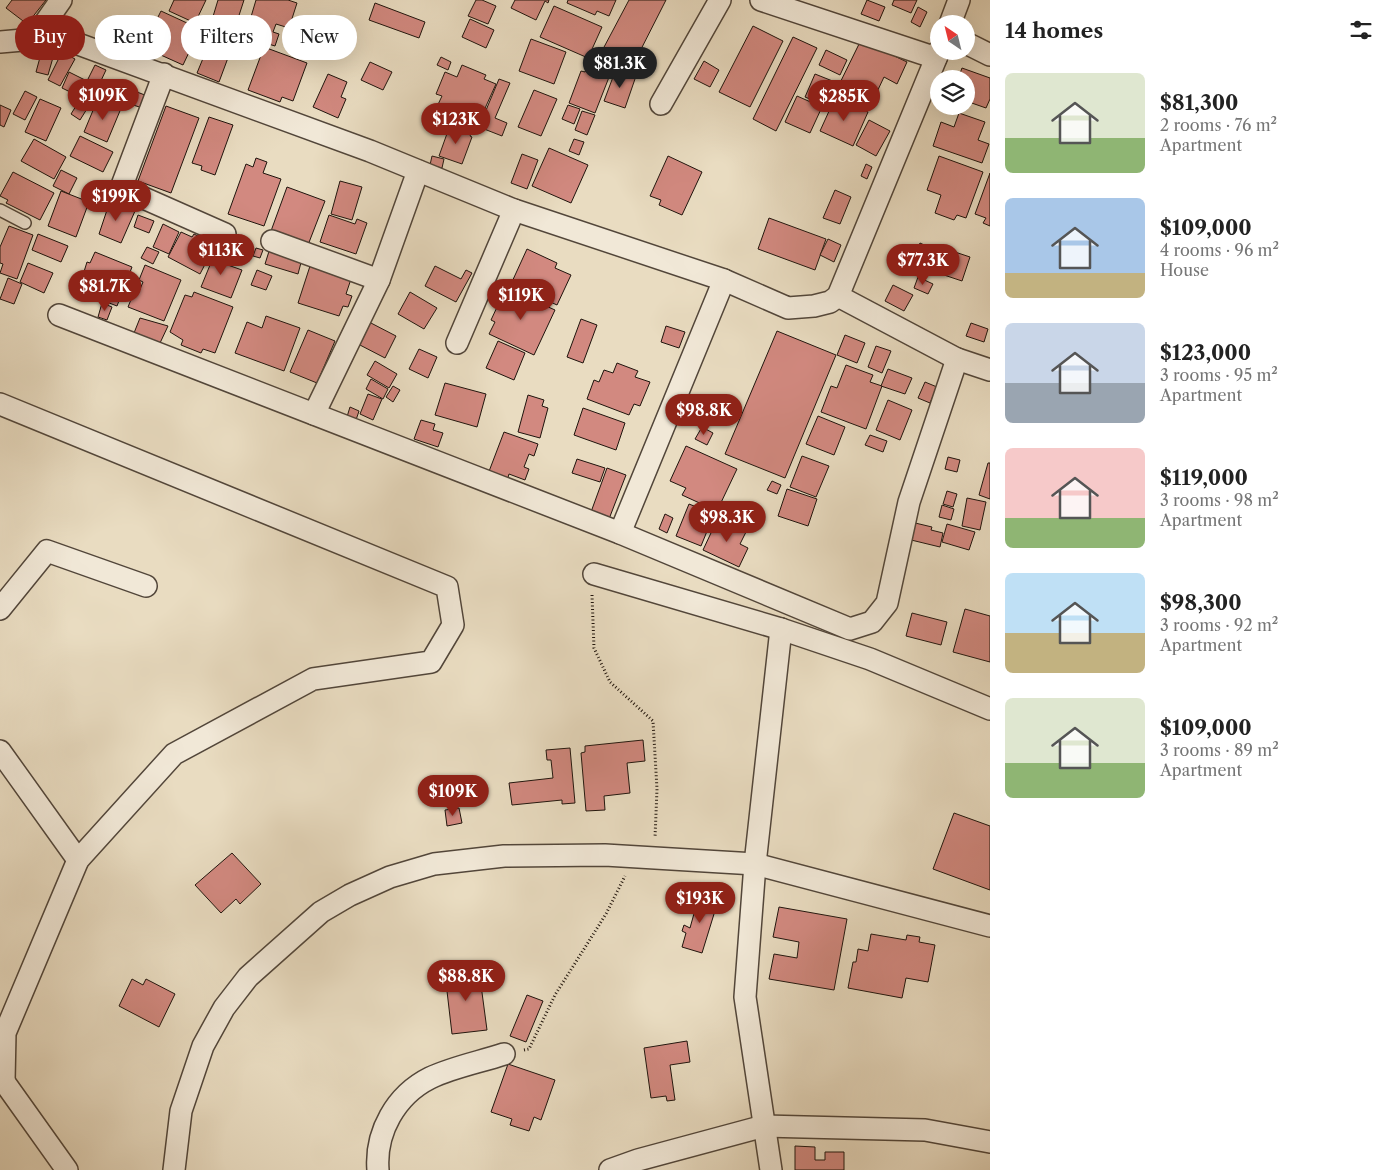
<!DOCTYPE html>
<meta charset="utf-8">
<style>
:root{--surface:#fff;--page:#f6f6f6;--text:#222;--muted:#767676;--accent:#8f2418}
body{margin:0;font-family:"Libre Caslon Text",serif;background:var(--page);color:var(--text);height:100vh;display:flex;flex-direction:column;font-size:19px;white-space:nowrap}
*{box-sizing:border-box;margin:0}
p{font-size:16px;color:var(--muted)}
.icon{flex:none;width:28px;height:28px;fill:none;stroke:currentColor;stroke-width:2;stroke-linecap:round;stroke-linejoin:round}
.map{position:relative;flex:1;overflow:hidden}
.panel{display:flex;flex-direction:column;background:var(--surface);width:400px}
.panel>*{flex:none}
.guide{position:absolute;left:15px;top:15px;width:475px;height:45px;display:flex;gap:10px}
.needle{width:32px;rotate:325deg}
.tools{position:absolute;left:930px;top:15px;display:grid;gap:10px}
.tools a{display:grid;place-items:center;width:45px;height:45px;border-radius:50%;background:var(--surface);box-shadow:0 5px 20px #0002;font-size:25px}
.price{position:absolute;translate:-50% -42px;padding:0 11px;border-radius:18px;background:var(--accent);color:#fff;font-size:16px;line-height:32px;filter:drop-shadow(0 1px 2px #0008)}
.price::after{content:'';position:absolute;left:50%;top:30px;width:15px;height:11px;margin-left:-8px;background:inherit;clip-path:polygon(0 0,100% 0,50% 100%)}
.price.selected{background:#222;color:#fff}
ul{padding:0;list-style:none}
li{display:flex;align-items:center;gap:15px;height:125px;padding:0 15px}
li span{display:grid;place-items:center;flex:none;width:140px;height:100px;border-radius:8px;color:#555}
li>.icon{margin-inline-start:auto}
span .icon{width:60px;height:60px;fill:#fffc;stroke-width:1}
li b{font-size:21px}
h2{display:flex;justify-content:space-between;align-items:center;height:60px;padding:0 15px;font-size:21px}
.tag{padding:0 18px;border-radius:22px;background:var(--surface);box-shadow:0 5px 20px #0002;font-size:18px;line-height:45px}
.tag.selected{background:var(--accent);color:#fff}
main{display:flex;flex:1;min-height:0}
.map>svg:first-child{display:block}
.building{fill:#d28980;stroke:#1f140d}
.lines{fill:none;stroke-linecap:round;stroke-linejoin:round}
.lane-casing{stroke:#52463a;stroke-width:14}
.street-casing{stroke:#52463a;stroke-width:24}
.path{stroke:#1f140d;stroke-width:3;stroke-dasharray:1 2.5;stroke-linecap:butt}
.lane{stroke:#f1e8d7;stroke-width:11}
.street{stroke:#f1e8d7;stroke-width:21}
</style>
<main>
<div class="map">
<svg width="990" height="1170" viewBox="0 0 990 1170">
<rect width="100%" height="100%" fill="#e9dcc1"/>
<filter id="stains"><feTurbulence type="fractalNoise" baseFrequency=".004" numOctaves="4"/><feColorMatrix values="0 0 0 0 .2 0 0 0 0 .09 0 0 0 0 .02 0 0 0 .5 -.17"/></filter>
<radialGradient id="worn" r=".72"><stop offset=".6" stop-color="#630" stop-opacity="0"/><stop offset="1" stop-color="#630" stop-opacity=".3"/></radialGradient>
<g class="building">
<path d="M12 0H46L27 24 6 8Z"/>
<path d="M174 0H206L195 23 169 11Z"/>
<path d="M218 0H244L231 40 208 33Z"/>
<path d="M256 0H288L297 3 289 28 276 24 273 32 279 34 275 46 245 37Z"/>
<path d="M476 0H482L496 6 488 24 468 16Z"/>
<path d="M515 0H549L548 3 545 1 536 20 511 8Z"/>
<path d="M568 0H616L609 16 597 11 595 15 567 3Z"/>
<path d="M629 0H666L633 65 603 49Z"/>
<path d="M867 0 885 7 879 21 861 14Z"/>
<path d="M894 0H917L911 13 892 5Z"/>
<path d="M375 3 425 22 419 38 369 20Z"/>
<path d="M554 6 602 27 588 58 540 37Z"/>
<path d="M918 7 927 12 920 27 911 22Z"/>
<path d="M161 11 200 29 183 65 143 47Z"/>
<path d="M470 19 494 30 486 48 462 37Z"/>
<path d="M753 26 783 41 750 107 719 92Z"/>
<path d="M793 37 817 48 776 131 753 119Z"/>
<path d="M211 39 232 47 219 82 197 73Z"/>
<path d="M531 39 566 52 554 84 519 71Z"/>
<path d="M861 40 907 62 897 84 884 77 868 111 834 95Z"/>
<path d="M264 47 307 63 293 101 282 97 280 102 248 90Z"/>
<path d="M42 50 54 54 48 75 36 72Z"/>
<path d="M826 50 847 60 840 75 819 65Z"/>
<path d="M62 52 75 59 60 86 48 80Z"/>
<path d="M441 57 451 62 448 70 437 65Z"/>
<path d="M590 58 613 67 595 113 569 103 581 71 585 72Z"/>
<path d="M704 61 719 70 710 87 694 79Z"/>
<path d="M370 62 392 72 383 90 361 80Z"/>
<path d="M95 65 106 70 91 102 62 88 69 72 87 81Z"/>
<path d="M462 65 486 75 484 79 496 84 477 126 463 120 461 125 434 113 442 96 436 94 445 72 457 77Z"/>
<path d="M962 68 990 78V99L986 108 966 101V79H958Z"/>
<path d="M616 69 636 76 625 108 604 101Z"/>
<path d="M328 74 347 82 341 97 346 99 338 118 313 107Z"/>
<path d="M815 74 835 82 824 105 805 97Z"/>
<path d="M499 79 510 83 495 118 507 123 502 136 479 127Z"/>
<path d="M534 90 557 99 541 136 518 127Z"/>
<path d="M25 91 37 97 25 120 13 114Z"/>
<path d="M137 92 150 97 146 109 133 105Z"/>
<path d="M797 96 822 107 810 133 785 122Z"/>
<path d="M81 98 90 104 80 120 71 114Z"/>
<path d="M835 98 868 112 853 146 820 131Z"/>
<path d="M40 99 61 108 46 141 25 132Z"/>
<path d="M105 99 122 106 107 142 84 132 94 108 100 110Z"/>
<path d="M0 105 11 110 4 127 0 125Z"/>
<path d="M568 105 580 109 574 124 562 119Z"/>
<path d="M166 106 199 118 171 193 138 181Z"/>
<path d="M582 111 595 115 587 135 575 130Z"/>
<path d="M959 113 985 122 978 140 989 144 982 163 933 146 941 122 954 127Z"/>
<path d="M209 117 233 125 215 175 201 170 202 166 192 163Z"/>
<path d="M869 120 890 131 876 156 856 145Z"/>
<path d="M459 127 472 131 470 136 472 137 462 164 439 156 449 128 457 131Z"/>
<path d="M80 136 113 152 103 172 70 156Z"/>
<path d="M34 139 66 157 54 179 21 161Z"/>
<path d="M574 139 584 142 579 155 569 151Z"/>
<path d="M549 148 588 165 571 203 532 186Z"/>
<path d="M522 154 538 160 527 189 511 183Z"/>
<path d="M432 156 444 159 442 168 430 165Z"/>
<path d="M668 156 702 172 682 215 659 205 661 200 650 196Z"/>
<path d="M939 156 983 172 966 218 957 215 954 220 935 213 941 195 927 190Z"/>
<path d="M256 158 267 162 263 173 281 179 264 226 228 214 246 164 253 167Z"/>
<path d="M866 164 872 167 867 179 861 176Z"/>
<path d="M61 170 77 178 69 194 53 186Z"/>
<path d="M13 172 54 193 40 220 6 203 8 200 0 196Z"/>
<path d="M990 173V226L983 223 986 218 975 214Z"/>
<path d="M340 181 362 187 352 220 331 214Z"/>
<path d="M287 187 325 201 308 245 271 231Z"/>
<path d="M835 190 851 197 840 224 823 218Z"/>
<path d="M61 191 89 202 76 237 48 226Z"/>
<path d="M102 192 110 196 104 206 96 202Z"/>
<path d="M110 201 135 211 121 243 99 234Z"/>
<path d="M138 215 154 221 149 233 134 227Z"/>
<path d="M329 215 355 224 357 219 367 223 356 254 320 242Z"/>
<path d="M769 218 826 239 815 270 758 249Z"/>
<path d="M163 224 179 232 169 254 153 247Z"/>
<path d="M9 226 33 235 17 279 0 273 3 264 0 263V247Z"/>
<path d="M181 232 192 237 194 234 215 245 200 274 168 257Z"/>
<path d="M38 234 68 246 61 262 32 250Z"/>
<path d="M828 239 841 245 834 262 820 255Z"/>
<path d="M920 243 943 254 936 267 931 265 927 275 909 267Z"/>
<path d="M271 245 303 255 298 274 265 264Z"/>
<path d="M147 247 159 252 153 264 141 258Z"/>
<path d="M217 248 226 251 222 263 242 270 231 298 201 287Z"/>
<path d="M256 248 263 250 260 258 253 256Z"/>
<path d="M527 249 557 263 555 268 571 275 557 305 511 284Z"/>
<path d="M946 249 970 257 962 281 938 273Z"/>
<path d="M95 252 132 267 117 306 78 291 87 262 90 263Z"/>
<path d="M28 263 53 273 44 293 20 282Z"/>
<path d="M311 263 352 276 346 294 352 296 348 307 343 306 339 316 298 303Z"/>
<path d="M145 265 181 280 164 321 128 307 134 292 138 294 143 282 139 280Z"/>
<path d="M435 266 461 279 466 270 472 273 456 302 425 286Z"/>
<path d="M257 270 272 276 266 290 251 285Z"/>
<path d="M918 277 933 284 928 294 914 288Z"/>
<path d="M8 278 22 284 14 304 0 299Z"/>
<path d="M893 285 913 295 904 311 885 301Z"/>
<path d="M506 288 555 310 534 355 489 334 495 322 491 320Z"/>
<path d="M194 292 233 307 215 353 203 349 201 353 181 345 183 340 170 332 185 295 192 297Z"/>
<path d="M410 292 437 308 424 329 398 314Z"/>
<path d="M102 303 112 307 107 320 98 317Z"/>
<path d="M266 316 300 328 284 371 235 353 247 322 262 328Z"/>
<path d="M140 318 168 326 160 343 134 333Z"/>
<path d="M581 319 597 325 583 363 567 357Z"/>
<path d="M369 322 396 336 385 358 358 344Z"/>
<path d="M971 323 988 329 984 342 966 336Z"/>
<path d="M666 326 685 332 679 348 661 342Z"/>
<path d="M308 330 335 341 317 383 290 372Z"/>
<path d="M777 331 836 355 785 478 725 454Z"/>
<path d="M845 335 865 343 857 363 837 355Z"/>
<path d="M498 341 525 353 514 380 486 368Z"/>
<path d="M876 346 891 351 882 373 868 367Z"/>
<path d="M419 349 437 357 428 378 409 369Z"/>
<path d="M375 361 397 374 389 388 367 375Z"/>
<path d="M617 363 638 371 635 377 650 382 640 406 634 404 629 415 587 399 594 380 599 382 604 370 613 373Z"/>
<path d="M846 365 873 375 870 382 882 386 866 429 821 412 831 386 837 388Z"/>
<path d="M888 369 912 378 905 394 881 386Z"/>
<path d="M371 379 388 389 383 399 366 389Z"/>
<path d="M925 382 937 387 930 403 918 398Z"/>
<path d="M445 383 486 394 477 427 435 415Z"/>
<path d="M393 386 400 390 393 402 386 397Z"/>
<path d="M368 394 382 399 373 420 360 414Z"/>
<path d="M528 395 544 400 542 406 548 408 540 438 518 432Z"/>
<path d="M888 400 912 410 900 440 876 430Z"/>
<path d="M350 407 359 411 355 423 346 420Z"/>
<path d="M583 408 625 423 616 450 574 435Z"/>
<path d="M818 416 845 427 834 455 806 444Z"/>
<path d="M421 420 435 424 433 430 443 433 438 447 414 439Z"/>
<path d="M702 427 713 433 707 445 695 439Z"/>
<path d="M504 432 538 444 534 456 529 454 524 467 529 469 525 480 509 474 507 481 488 474Z"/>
<path d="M870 435 887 441 883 452 865 445Z"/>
<path d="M686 446 737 469 717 511 682 495 686 488 670 481Z"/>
<path d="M802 456 829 466 816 497 790 487Z"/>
<path d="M948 457 960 460 957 472 945 469Z"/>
<path d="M577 459 605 468 600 482 572 473Z"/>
<path d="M988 463H990V499L979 495Z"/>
<path d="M607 468 626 475 609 519 591 512Z"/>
<path d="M772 481 781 485 777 494 767 490Z"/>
<path d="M787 489 817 499 808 526 778 516Z"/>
<path d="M947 491 957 494 953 507 943 504Z"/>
<path d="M967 498 986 502 980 530 962 526Z"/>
<path d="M689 504 714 514 701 546 676 536Z"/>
<path d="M942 505 954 509 951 520 939 517Z"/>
<path d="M665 514 673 518 667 533 659 529Z"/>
<path d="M718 518 746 532 740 544 748 548 739 567 703 550Z"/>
<path d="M911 522 932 527 931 530 943 533 940 547 907 539Z"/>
<path d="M947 524 975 532 969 550 942 542Z"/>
<path d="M965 609 990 616V662L953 652Z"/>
<path d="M912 613 947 622 941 645 906 636Z"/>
<path d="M643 740 645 761 627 763 630 793 604 796 605 810 586 811 581 753 585 752V746Z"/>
<path d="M570 748 575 803 562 804V800L512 805 509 783 553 778 551 760H547L546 750Z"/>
<path d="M459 808 462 823 447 826 445 810Z"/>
<path d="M954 813 990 826V890L933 869Z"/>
<path d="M232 853 261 884 240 904 236 899 221 913 195 885Z"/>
<path d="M701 896 718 901 702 953 682 947 686 933 682 931 684 925 690 928 695 910 689 908 691 902 698 904Z"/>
<path d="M779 907 847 919 834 990 769 979 774 954 797 958 799 942 773 937Z"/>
<path d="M871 934 906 940 907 935 920 937 919 942 935 945 928 982 906 978 902 998 848 988 853 962H856L858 949 868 951Z"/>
<path d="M479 970 487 1030 452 1034 445 974Z"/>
<path d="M132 979 143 985 146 979 175 994 159 1027 119 1006Z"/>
<path d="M527 995 543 1001 526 1042 510 1036Z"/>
<path d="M687 1041 690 1062 670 1065 675 1100 667 1101 666 1096 651 1098 644 1048Z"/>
<path d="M508 1064 555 1080 541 1120 534 1117 529 1131 510 1125 512 1119 491 1112Z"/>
<path d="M795 1146 815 1147V1160H825V1152H844V1170H795Z"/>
</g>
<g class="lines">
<g class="lane-casing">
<path id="lane" d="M0 210 25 223"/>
</g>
<g class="street-casing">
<g id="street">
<path d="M761 0 936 58"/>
<path d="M950 24 959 0"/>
<path d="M40 30 370 151 514 210 724 280 788 308 814 306 830 302 838 296 939 51"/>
<path d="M0 42 23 40 40 30 61 0"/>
<path d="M966 43 990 55"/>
<path d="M164 74 121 188 225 234"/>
<path d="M661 104 720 0"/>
<path d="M272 241 379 280"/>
<path d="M838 296 957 359 990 370"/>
<path d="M59 315 620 533 850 629 872 622 887 603 909 502 957 359"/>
<path d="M457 343 514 210"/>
<path d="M0 404 447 587 453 625 431 662 313 679 174 754 78 860 5 1033 4 1081"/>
<path d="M314 414 379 280 418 171"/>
<path d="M620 533 724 280"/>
<path d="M594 574 781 629 870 659 990 709"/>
<path d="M0 609 47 551 146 586"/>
<path d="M0 751 78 860"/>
<path d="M0 1076 67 1170"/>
<path d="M174 1170 181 1111 203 1046 224 1008 248 977 321 912 350 895 390 877 434 864 504 856 605 855 755 864 990 926"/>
<path d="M378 1170C375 1132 396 1095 430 1078 453 1067 480 1062 504 1054"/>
<path d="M610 1170 638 1160 764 1126 925 1130 990 1142"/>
<path d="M771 1170 745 997 755 864 781 629"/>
</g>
</g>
<g class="path">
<path d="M592 595 594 648 610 682 653 721 657 789 655 838"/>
<path d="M524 1050 529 1049 555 995 606 914 625 876"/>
</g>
<use href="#lane" class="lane"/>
<use href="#street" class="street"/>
</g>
<rect width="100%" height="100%" filter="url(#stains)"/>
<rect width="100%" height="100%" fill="url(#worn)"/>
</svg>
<div class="tools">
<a><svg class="needle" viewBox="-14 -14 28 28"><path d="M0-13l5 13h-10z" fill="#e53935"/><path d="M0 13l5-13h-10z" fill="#767676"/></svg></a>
<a><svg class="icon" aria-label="layers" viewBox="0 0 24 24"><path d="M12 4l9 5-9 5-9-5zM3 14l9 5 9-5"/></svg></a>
</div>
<b class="price selected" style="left:620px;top:89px">$81.3K</b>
<b class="price" style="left:103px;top:121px">$109K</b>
<b class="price" style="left:844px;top:122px">$285K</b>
<b class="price" style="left:456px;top:145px">$123K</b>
<b class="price" style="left:116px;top:222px">$199K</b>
<b class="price" style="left:221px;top:276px">$113K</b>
<b class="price" style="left:923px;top:286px">$77.3K</b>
<b class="price" style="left:105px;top:312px">$81.7K</b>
<b class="price" style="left:521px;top:321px">$119K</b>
<b class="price" style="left:704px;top:436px">$98.8K</b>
<b class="price" style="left:727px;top:543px">$98.3K</b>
<b class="price" style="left:453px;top:817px">$109K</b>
<b class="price" style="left:700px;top:924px">$193K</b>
<b class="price" style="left:466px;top:1002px">$88.8K</b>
<div class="guide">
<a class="tag selected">Buy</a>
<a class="tag">Rent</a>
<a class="tag">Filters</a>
<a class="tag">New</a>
</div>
</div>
<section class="panel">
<h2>14 homes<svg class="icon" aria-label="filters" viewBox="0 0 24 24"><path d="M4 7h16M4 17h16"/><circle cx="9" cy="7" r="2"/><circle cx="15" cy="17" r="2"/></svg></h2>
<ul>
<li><span style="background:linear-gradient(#dfe7d0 65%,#8fb573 0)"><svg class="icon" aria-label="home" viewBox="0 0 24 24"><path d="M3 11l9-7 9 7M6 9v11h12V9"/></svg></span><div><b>$81,300</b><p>2 rooms · 76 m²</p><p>Apartment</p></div></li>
<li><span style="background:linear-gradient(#a9c7e8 75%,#c2b280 0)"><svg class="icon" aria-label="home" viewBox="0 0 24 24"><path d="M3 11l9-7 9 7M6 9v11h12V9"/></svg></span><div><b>$109,000</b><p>4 rooms · 96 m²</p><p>House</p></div></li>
<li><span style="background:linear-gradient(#c9d6e8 60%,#9aa5b1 0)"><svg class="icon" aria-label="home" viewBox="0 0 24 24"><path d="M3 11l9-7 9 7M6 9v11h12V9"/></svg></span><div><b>$123,000</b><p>3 rooms · 95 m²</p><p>Apartment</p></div></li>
<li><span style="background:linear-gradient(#f6c9c9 70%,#8fb573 0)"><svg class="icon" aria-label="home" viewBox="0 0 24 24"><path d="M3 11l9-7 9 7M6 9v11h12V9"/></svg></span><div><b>$119,000</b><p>3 rooms · 98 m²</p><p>Apartment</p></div></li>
<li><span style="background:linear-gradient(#bfe0f5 60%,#c2b280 0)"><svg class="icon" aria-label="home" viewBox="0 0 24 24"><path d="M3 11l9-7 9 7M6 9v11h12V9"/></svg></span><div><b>$98,300</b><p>3 rooms · 92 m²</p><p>Apartment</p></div></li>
<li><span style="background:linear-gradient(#dfe7d0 65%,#8fb573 0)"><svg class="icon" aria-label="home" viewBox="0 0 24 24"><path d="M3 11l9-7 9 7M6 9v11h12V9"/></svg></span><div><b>$109,000</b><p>3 rooms · 89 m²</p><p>Apartment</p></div></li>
</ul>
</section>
</main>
